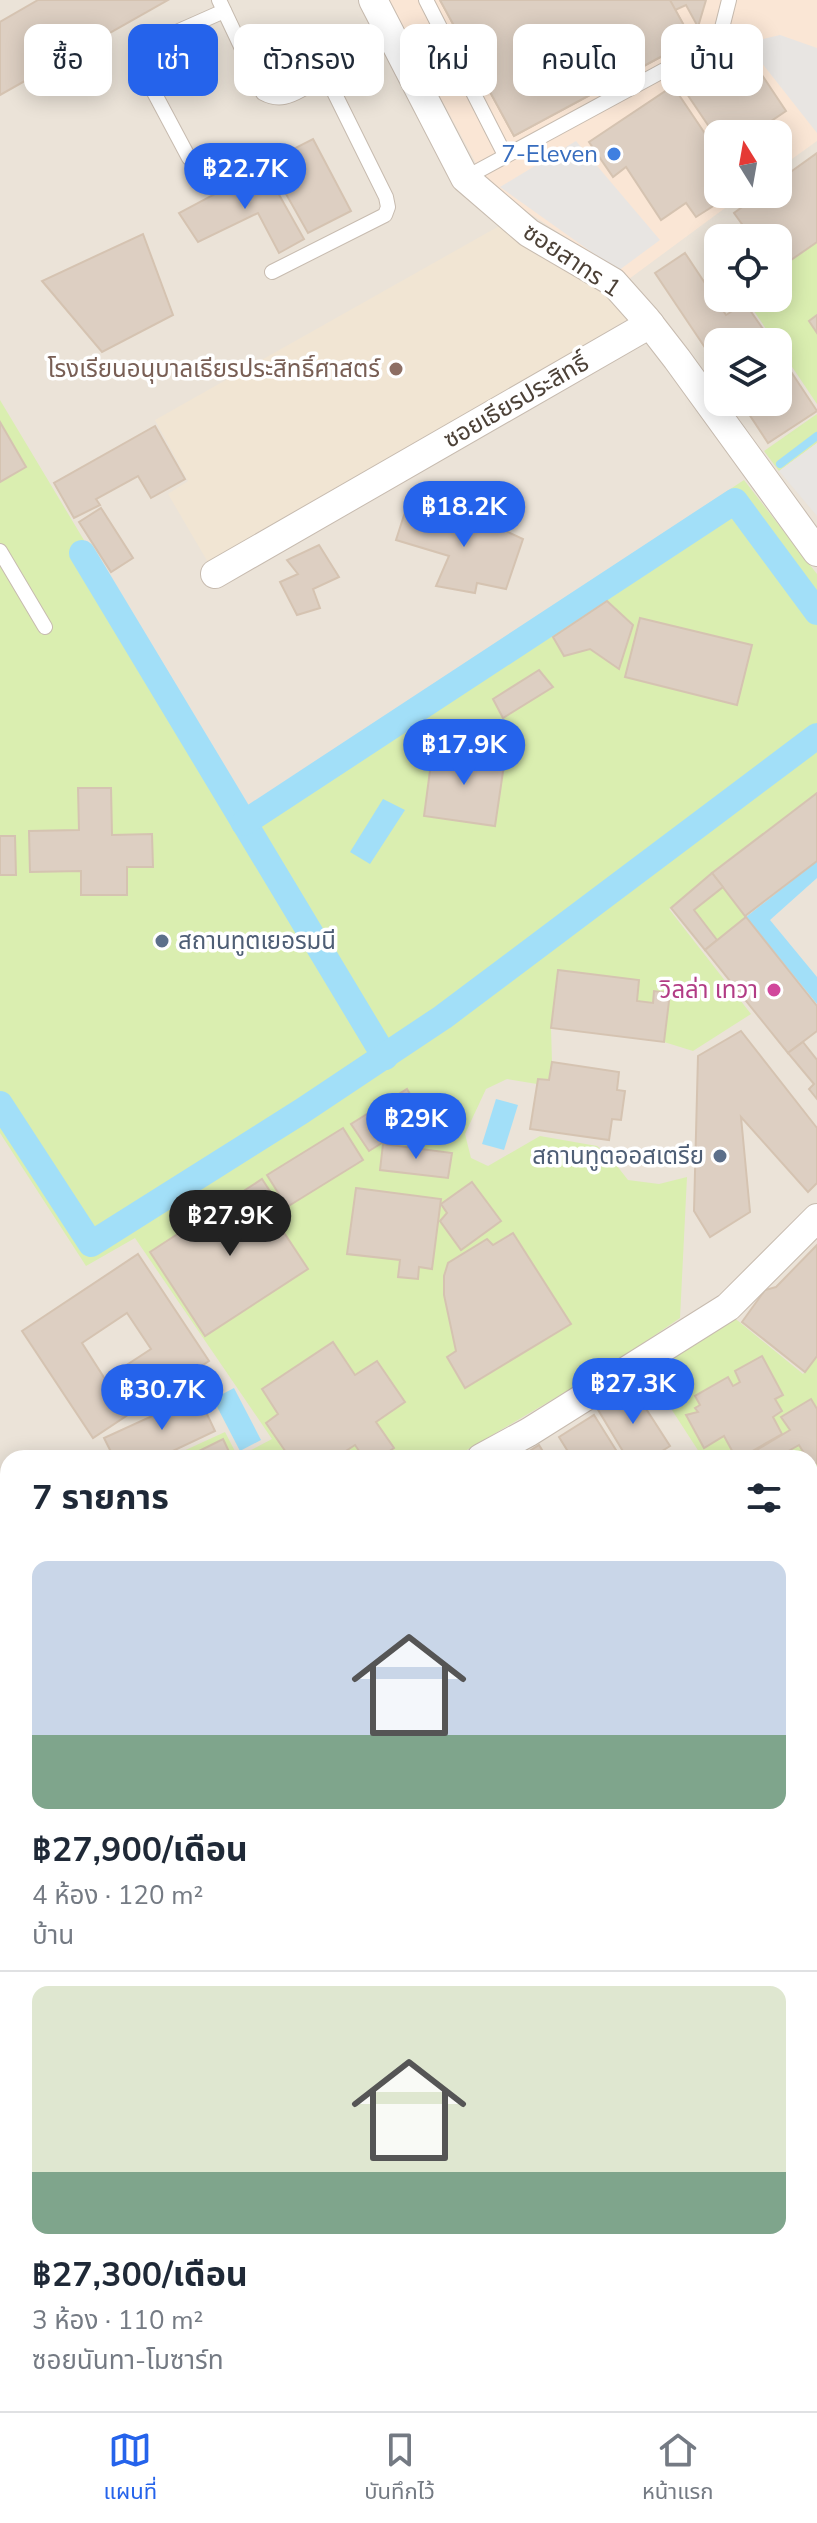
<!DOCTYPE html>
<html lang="th">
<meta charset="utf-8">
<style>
:root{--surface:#fff;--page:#f2f2f3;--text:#1f2937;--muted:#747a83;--line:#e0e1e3;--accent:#2563eb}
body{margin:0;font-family:"Nunito Sans","Noto Sans Thai",sans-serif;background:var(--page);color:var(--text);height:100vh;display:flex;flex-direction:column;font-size:30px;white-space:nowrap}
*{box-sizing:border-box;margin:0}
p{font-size:26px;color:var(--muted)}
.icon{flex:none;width:44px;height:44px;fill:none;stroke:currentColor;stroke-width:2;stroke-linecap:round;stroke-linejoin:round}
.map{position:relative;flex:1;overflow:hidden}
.sheet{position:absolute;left:0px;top:1450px;width:818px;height:962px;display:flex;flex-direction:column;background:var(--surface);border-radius:24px 24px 0 0;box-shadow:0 4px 20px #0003}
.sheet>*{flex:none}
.guide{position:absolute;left:24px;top:24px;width:770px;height:72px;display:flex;gap:16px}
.needle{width:52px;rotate:349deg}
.fabs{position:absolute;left:704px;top:120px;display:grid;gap:16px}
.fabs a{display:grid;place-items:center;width:88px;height:88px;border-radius:16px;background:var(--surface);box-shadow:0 4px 20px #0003;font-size:40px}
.price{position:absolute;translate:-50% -68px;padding:0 18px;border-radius:28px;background:var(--accent);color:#fff;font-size:26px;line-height:52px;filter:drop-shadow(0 2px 4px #0008)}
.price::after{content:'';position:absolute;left:50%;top:48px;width:24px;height:18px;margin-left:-12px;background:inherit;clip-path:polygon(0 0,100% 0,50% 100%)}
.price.selected{background:#222;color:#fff}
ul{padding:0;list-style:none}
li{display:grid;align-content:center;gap:16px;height:424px;padding:0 32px}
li+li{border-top:2px solid var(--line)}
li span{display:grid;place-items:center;height:248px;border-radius:16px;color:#555}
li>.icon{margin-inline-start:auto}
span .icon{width:144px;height:144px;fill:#fffc;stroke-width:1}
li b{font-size:34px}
h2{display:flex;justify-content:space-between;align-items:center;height:96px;padding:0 32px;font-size:34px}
.chip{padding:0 28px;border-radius:16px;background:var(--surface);box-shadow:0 4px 20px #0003;font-size:28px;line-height:72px}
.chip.selected{background:var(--accent);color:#fff}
.tabs{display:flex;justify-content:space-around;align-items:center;height:112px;border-top:2px solid var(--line);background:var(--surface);font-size:22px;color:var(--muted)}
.tabs a{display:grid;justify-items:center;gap:4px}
.tabs .selected{color:var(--accent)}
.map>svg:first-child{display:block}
.residential{fill:#ebe3d8;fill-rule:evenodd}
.commercial{fill:#fae6d5}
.education{fill:#f1e5d3}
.green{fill:#daeeb0}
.parking{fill:#e8e5e2}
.water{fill:#a2dff8}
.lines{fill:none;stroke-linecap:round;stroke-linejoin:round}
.stream{stroke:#a2dff8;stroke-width:8}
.canal{stroke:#a2dff8;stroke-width:26}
.building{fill:#ddcfc2;stroke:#d5c3b1;stroke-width:2;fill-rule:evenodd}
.lane-casing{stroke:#c7bbaf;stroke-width:16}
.street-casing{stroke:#c7bbaf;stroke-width:30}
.secondary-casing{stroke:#dec398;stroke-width:40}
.lane{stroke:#fff;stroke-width:14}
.street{stroke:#fff;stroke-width:28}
.secondary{stroke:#ffedcc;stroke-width:38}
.shop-dot{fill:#3f7fe0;stroke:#fff;stroke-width:3}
.education-dot{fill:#8d6e63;stroke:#fff;stroke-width:3}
.service-dot{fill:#5c6f8a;stroke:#fff;stroke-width:3}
.hotel-dot{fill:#d1479c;stroke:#fff;stroke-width:3}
.labels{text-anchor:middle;stroke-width:7;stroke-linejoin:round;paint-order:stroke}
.shop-label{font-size:24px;fill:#366cbe;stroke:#fff;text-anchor:end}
.street-label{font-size:24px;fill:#4c4137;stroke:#fff}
.education-label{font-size:24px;fill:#785e54;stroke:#fff;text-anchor:end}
.service-label{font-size:24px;fill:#4e5e75;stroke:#fff;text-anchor:start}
.hotel-label{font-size:24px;fill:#b23c85;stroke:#fff;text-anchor:end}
</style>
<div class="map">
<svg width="817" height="2411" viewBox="0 0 817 2411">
<rect width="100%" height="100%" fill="#f7f2eb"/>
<path class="residential" d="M0 0H817V2411H0ZM718 134H778V194H718ZM718 238H778V298H718ZM718 342H778V402H718ZM8 1458H810V2404H8Z"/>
<g class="commercial">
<path d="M388 0H817V141L778 169V134H718V194H744L629 279 488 186Z"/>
<path d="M810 2066 817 2073V2329L810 2321Z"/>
</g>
<g class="education">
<path d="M501 225 614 296 631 317 255 541 209 564 168 494 188 481 155 420Z"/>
<path d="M150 2404H262L270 2411H151L147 2408Z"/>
</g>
<g class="green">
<path d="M817 242V315L809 321 817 333V404L778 346V342H775L745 298H778V269Z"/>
<path d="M0 400 245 809 744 480 817 574V793L669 909 751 1014 693 1051 664 1042 654 991 653 1003 637 1001 639 980 559 970 551 1028 552 1062 549 1080 538 1079 537 1084 507 1079 486 1089 465 1134 471 1158 488 1166 540 1136 597 1146 610 1157 628 1180 659 1184 687 1177 680 1318 611 1365 453 1458H168L225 1432 238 1457 272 1439 135 1238 86 1266 0 1133Z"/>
<path d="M817 414V443L779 471 764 451Z"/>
<path d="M723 887 746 917 717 940 694 910Z"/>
<path d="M732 1316 803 1374 817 1357V1530L810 1535V1458H703L646 1370Z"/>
<path d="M817 1576V1658L810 1654V1582Z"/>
<path d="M810 1780 817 1785V1878L810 1874Z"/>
<path d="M0 1871 8 1883V2147L1 2153Z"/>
<path d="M810 1992 817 1996V2073L810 2066Z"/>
<path d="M262 2404H319L327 2411H270Z"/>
</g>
<g class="parking">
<path d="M780 35 817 48V133L746 43Z"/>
<path d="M576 141 660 240 618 271 500 187Z"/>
<path d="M817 443V516L779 471Z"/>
</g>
<g class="water">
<path d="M383 799 405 810 370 864 350 852Z"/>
<path d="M817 861V878L770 920 817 977V1004L746 917Z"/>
<path d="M496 1099 518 1105 504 1150 482 1144Z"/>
<path d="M234 1388 261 1440 240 1451 213 1399Z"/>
</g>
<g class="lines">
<path class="stream" d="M780 464 817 436"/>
<g class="canal">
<path d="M82 553 385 1057"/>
<path d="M244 823 735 501 817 612"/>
<path d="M0 1104 91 1244 302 1111 443 1017 817 736"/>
</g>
</g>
<g class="building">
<path d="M38 0H168L0 95V22Z"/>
<path d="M440 0H706L698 27 686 5 675 10 692 40 514 136Z"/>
<path d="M440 0H670L692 40 514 136Z"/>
<path d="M744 48 786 111 752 134H718V140L683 88Z"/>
<path d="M673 86 718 153V194L729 196 696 217 686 203 661 220 626 167 613 177 589 142Z"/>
<path d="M313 139 351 211 308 233 268 162Z"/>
<path d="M817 153V242L778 269V238H752L734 213 760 194H778V181Z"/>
<path d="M264 168 304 239 279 253 258 213 198 242 179 213Z"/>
<path d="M143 234 173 315 102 352 42 281Z"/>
<path d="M685 253 726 315 745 303 772 342H718V367L655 273Z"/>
<path d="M817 315V333L809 321Z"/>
<path d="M778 352 817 411 768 443 741 402H778Z"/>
<path d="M0 422 26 467 0 482Z"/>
<path d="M155 426 185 479 151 498 138 476 96 499 100 505 74 518 54 483Z"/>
<path d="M101 508 133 558 111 572 79 522Z"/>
<path d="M406 509 454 521 460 510 523 539 506 589 477 583 475 593 436 586 449 556 396 540Z"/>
<path d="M319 545 339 577 313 589 320 608 297 615 280 582 298 574 287 560Z"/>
<path d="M607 601 633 625 619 669 590 649 564 656 553 637Z"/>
<path d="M640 618 752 645 737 705 625 677Z"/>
<path d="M539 670 553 687 503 718 493 699Z"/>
<path d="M433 748 505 758 495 826 424 816Z"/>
<path d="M78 788H111L112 835 152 834 153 867H127V895H81V871L30 872 29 831 79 830Z"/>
<path d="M817 793V861L745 916 712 873Z"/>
<path d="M0 836H15L16 875H0Z"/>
<path d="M712 873 723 887 694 910 717 940 705 950 671 908Z"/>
<path d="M746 917 817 1006V1031L788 1053 705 950Z"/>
<path d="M558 970 639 980 637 1001 653 1003 654 991 670 993 664 1042 551 1028Z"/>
<path d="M741 1031 817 1128V1183L808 1192 741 1117 750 1212 710 1237 694 1211 698 1056Z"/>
<path d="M803 1042 817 1060V1099L809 1089 814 1084 788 1053Z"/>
<path d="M552 1062 619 1072 617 1090 625 1091 621 1120 612 1119 609 1140 530 1129 538 1079 549 1080Z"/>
<path d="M407 1089 424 1117 369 1151 351 1124Z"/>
<path d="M343 1128 363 1160 287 1207 267 1175Z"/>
<path d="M383 1144 452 1153 448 1178 380 1170Z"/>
<path d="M262 1179 281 1208 277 1222 308 1269 205 1336 150 1252Z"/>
<path d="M472 1182 501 1221 461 1250 440 1221 447 1213 441 1204Z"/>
<path d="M356 1188 441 1199 432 1269 419 1267 418 1279 398 1277 400 1260 347 1254Z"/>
<path d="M513 1233 571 1324 465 1388 447 1357 456 1351 444 1295V1276L448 1263 487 1239 493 1245Z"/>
<path d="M817 1245V1356L805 1372 742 1322 765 1290 776 1287Z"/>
<path d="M138 1254 209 1361 93 1438 22 1331ZM127 1313 151 1349 105 1379 82 1343Z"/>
<path d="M333 1342 355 1375 377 1361 405 1402 376 1422 394 1448 379 1458H364L355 1445 335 1458H290L266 1423 278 1414 262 1389Z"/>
<path d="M762 1356 783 1395 775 1399 782 1411 773 1417 782 1434 740 1458H736L724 1436 704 1448 686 1415 698 1412 695 1408 700 1405 695 1396 728 1377 733 1386 740 1382 735 1371Z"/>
<path d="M632 1387 670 1446 651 1458H627L597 1408Z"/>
<path d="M198 1395 215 1431 158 1458H114L104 1438Z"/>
<path d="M811 1399 817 1409V1463L812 1466 810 1458H807L799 1445 776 1458H759L755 1451 790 1430 781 1417Z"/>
<path d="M594 1415 621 1458H572L559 1437Z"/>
<path d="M223 1439 232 1458H185Z"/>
<path d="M539 1445 547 1458H532L528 1452Z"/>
<path d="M810 1486 817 1497V1524L810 1528Z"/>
<path d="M8 1538V1565L0 1570V1542Z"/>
<path d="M8 1575V1649L7 1650 0 1639V1580Z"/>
<path d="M810 1697 817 1702V1756L810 1752Z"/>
<path d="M8 1932V2007L0 1996V1938Z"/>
<path d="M8 2048V2123L0 2111V2054Z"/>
<path d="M0 2237 8 2244V2289L0 2282Z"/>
<path d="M0 2306 8 2313V2356L0 2366Z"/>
<path d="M8 2376V2404H65L59 2411H0V2385Z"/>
<path d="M85 2404H122L131 2411H79Z"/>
<path d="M161 2404H212L206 2411H161L157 2408Z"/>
<path d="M215 2404H240L249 2411H210Z"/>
<path d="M428 2404H708L700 2411H430L425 2406Z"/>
<path d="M732 2404H794L801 2411H725Z"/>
</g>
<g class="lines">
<g class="lane-casing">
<g id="lane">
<path d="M219 0 263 93C294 110 308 72 331 86L386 197 388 207 385 215 272 272"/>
<path d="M426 0 505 155"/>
<path d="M189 158 140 66V53L154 42 224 11"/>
<path d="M465 178 703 49 722 28 729 0"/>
<path d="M0 551 45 627"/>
<path d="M810 1566 817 1560"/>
<path d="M810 1670 817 1675"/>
<path d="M0 1726 8 1722"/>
<path d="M810 1766 817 1771"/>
<path d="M810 1885 817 1889"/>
<path d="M810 1940 817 1931"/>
<path d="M810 1978 817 1983"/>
</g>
</g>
<g class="street-casing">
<g id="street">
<path d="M373 0 465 178 529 233 613 282 646 319 677 359 817 552"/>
<path d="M215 574 650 324"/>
<path d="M481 1458 529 1432 728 1307 817 1218"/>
<path d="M0 2166 8 2173"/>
</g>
</g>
<g class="secondary-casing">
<g id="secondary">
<path d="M810 2366 817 2374"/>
<path d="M369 2411 375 2404"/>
</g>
</g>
<use href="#lane" class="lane"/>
<use href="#street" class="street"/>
<use href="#secondary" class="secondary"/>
</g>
<circle class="shop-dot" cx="614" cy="154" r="8"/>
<circle class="education-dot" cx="396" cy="369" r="8"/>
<g class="service-dot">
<circle cx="162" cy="941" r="8"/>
<circle cx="720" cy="1156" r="8"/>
</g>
<circle class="hotel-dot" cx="774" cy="990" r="8"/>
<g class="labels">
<g class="shop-label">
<text x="598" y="162">7-Eleven</text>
</g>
<g class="street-label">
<text transform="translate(572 260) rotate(34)" y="8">ซอยสาทร 1</text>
<text transform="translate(516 401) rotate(-30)" y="8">ซอยเธียรประสิทธิ์</text>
</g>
<g class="education-label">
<text x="380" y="377">โรงเรียนอนุบาลเธียรประสิทธิ์ศาสตร์</text>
</g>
<g class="service-label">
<text x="178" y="949">สถานทูตเยอรมนี</text>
<text x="704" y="1164" text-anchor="end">สถานทูตออสเตรีย</text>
</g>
<g class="hotel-label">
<text x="758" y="998">วิลล่า เทวา</text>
</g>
</g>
</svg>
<div class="fabs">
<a><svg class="needle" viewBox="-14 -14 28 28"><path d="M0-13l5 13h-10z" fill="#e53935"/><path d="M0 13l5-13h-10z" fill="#747a83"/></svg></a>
<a><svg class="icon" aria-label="locate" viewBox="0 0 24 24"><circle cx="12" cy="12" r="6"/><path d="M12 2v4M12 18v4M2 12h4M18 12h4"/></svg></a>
<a><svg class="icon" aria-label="layers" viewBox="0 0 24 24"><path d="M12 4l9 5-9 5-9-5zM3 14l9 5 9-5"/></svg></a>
</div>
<b class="price" style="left:245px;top:211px">฿22.7K</b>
<b class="price" style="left:464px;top:549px">฿18.2K</b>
<b class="price" style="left:464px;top:787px">฿17.9K</b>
<b class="price" style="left:416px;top:1161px">฿29K</b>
<b class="price selected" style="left:230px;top:1258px">฿27.9K</b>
<b class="price" style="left:633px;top:1426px">฿27.3K</b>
<b class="price" style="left:162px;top:1432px">฿30.7K</b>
<div class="guide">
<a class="chip">ซื้อ</a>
<a class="chip selected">เช่า</a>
<a class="chip">ตัวกรอง</a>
<a class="chip">ใหม่</a>
<a class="chip">คอนโด</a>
<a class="chip">บ้าน</a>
</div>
<section class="sheet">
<h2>7 รายการ<svg class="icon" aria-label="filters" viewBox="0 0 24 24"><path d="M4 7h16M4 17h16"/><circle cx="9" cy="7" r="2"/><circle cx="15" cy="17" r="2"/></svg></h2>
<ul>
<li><span style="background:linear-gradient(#c9d6e8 70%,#7fa58c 0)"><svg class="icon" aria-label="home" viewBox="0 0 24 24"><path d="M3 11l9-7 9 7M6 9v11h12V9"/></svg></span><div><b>฿27,900/เดือน</b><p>4 ห้อง · 120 m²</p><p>บ้าน</p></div></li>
<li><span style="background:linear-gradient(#dfe7d0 75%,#7fa58c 0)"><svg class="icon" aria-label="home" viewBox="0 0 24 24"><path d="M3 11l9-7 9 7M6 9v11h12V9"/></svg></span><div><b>฿27,300/เดือน</b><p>3 ห้อง · 110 m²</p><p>ซอยนันทา-โมซาร์ท</p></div></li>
</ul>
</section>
</div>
<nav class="tabs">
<a class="selected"><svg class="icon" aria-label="map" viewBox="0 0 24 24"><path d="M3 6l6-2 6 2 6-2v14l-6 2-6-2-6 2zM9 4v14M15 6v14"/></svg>แผนที่</a>
<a><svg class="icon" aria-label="saved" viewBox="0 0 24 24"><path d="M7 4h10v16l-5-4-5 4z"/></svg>บันทึกไว้</a>
<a><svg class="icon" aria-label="home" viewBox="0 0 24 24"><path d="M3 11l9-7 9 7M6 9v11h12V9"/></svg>หน้าแรก</a>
</nav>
